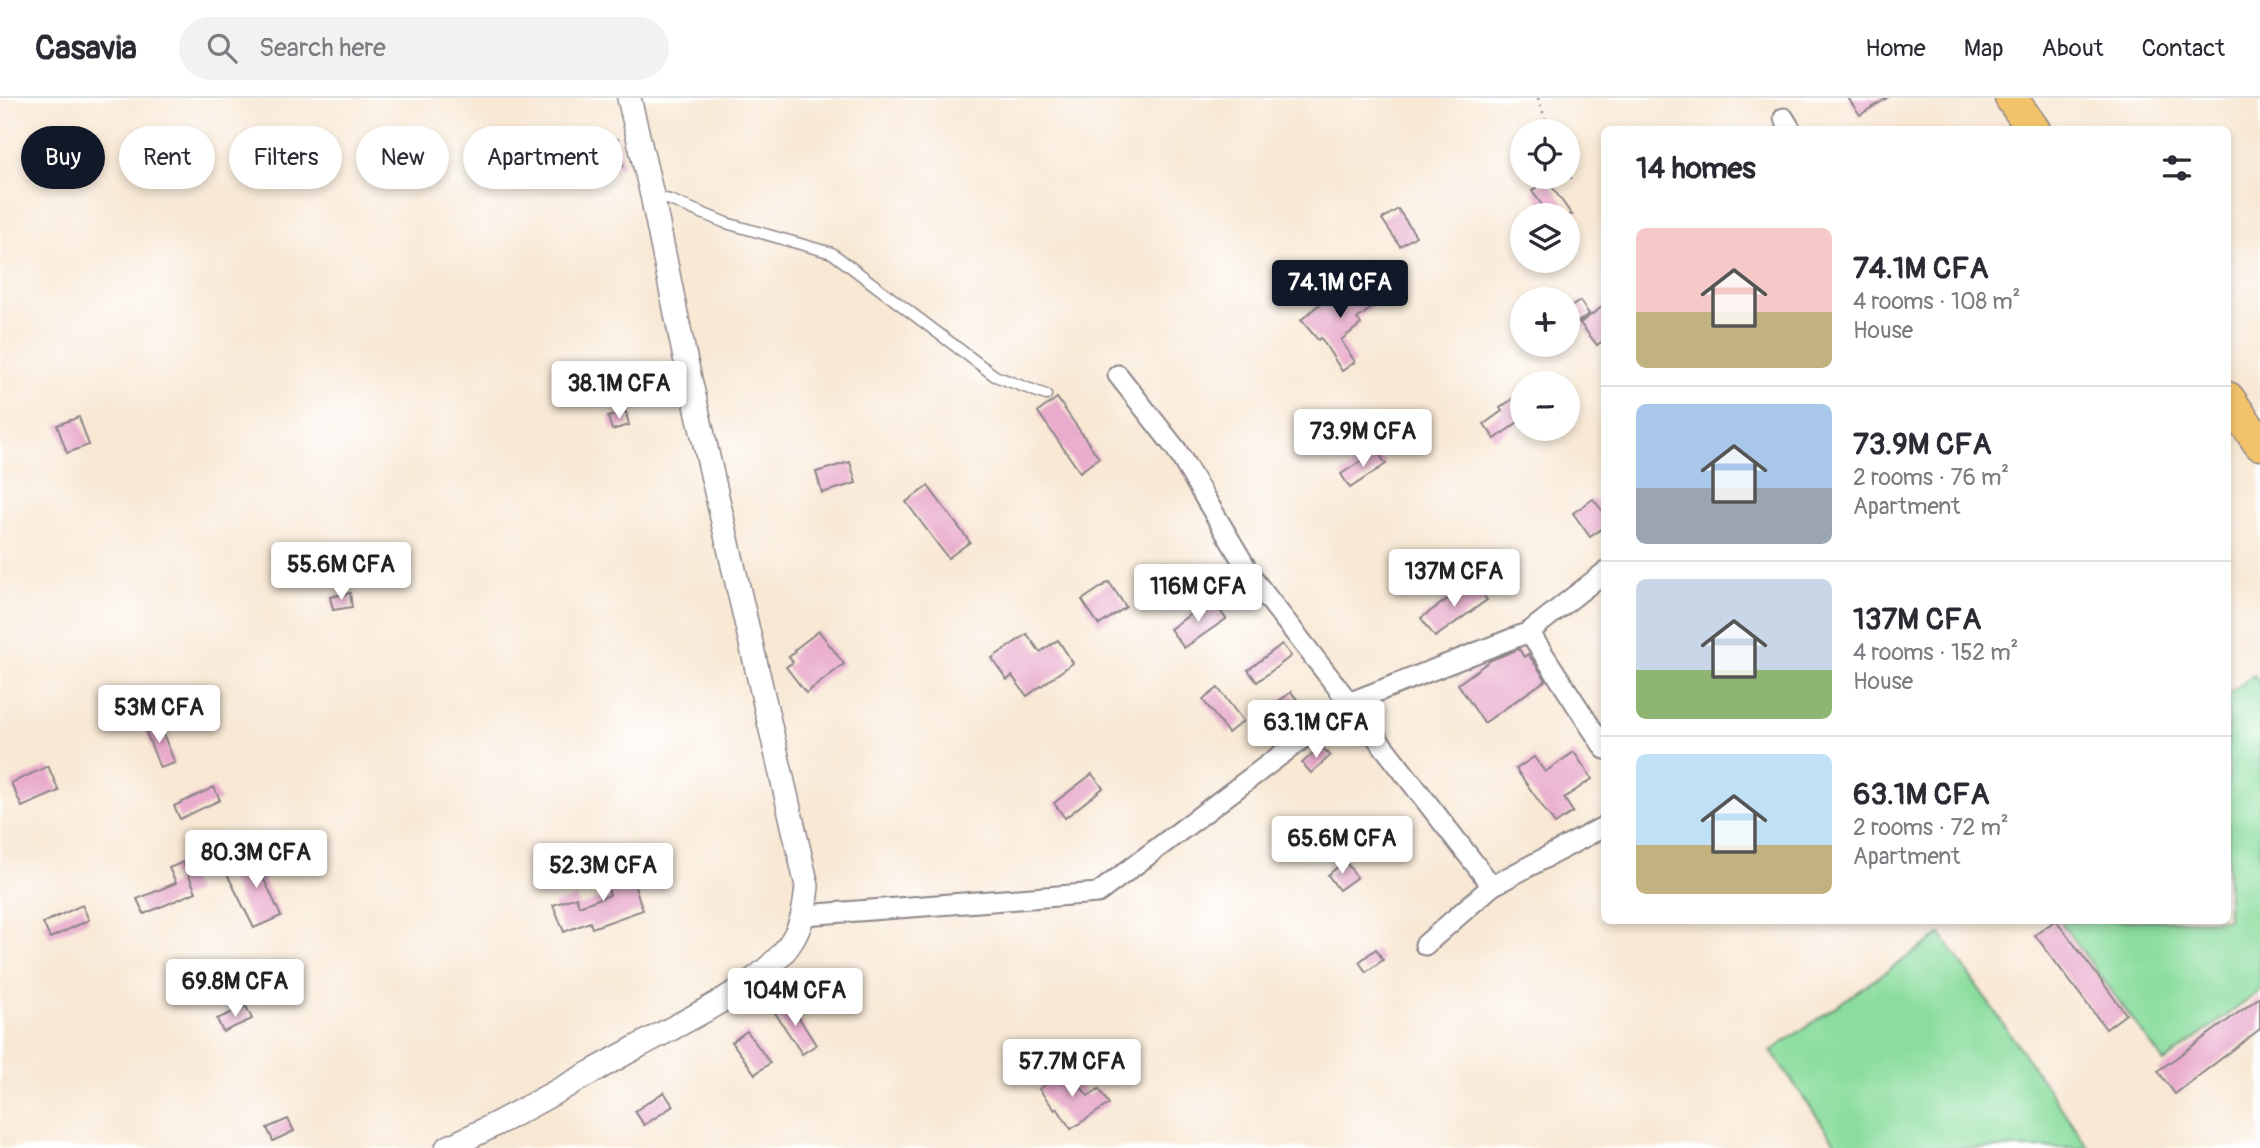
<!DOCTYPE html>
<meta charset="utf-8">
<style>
:root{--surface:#fff;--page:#f2f2f3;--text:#2b2b33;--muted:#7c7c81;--line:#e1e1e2;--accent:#111827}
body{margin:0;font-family:Pangolin,sans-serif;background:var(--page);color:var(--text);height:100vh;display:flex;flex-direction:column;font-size:26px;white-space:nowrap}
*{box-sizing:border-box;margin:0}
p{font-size:23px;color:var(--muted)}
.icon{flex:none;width:38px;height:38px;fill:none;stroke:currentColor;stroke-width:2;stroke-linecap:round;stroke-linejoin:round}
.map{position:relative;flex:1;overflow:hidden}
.drawer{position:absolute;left:1601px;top:28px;width:630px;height:798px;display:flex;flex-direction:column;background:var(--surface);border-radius:10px;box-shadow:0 4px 10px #0003}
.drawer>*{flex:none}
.guide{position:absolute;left:21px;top:28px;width:665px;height:63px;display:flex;gap:14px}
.tools{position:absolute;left:1510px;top:21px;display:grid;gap:14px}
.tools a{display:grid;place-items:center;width:70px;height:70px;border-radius:50%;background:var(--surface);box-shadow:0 4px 10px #0003;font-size:35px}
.price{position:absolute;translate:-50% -60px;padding:0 16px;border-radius:7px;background:#fff;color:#222;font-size:23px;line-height:46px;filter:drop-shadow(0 2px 4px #0008)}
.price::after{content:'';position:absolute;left:50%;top:42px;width:21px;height:16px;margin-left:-10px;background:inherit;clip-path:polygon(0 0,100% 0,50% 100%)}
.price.on{background:var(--accent);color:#fff}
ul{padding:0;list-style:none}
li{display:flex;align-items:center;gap:21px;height:175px;padding:0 35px}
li+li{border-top:2px solid var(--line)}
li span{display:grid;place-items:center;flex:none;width:196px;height:140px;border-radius:10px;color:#555}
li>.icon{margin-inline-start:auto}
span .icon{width:84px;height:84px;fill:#fffc;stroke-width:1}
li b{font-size:30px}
h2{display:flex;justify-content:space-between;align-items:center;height:84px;padding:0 35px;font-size:30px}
.tag{padding:0 24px;border-radius:32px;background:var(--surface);box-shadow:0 4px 10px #0003;font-size:24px;line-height:63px}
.tag.on{background:var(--accent);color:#fff}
header{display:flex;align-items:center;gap:42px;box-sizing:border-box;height:98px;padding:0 35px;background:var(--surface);border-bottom:2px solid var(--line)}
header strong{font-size:33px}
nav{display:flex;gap:38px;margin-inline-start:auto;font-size:24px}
.search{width:490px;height:63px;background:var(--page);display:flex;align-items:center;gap:18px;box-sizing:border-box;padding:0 24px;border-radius:38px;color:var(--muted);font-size:26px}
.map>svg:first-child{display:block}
.green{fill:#8bdd9e;stroke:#56806c;stroke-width:2}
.building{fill:#e9accc}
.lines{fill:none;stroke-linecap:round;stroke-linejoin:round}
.service-casing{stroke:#8d8588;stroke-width:13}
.minor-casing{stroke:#8d8588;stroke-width:23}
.tertiary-casing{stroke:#8d8588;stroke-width:26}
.trunk-casing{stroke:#8d8588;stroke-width:35}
.path{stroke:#8d8588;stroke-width:2.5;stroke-dasharray:2 5;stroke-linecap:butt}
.service{stroke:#fff;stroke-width:10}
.minor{stroke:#fff;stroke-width:19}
.tertiary{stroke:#fff;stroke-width:23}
.trunk{stroke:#f2c36a;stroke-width:32}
</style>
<header>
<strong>Casavia</strong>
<div class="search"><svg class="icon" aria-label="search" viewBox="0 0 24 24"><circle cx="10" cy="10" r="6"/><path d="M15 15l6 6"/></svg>Search here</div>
<nav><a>Home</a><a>Map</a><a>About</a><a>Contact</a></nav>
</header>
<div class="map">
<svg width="2260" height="1050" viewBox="0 0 2260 1050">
<rect width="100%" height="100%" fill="#fff"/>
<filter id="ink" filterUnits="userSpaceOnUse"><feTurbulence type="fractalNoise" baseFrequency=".0143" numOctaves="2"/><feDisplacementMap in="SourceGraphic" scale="14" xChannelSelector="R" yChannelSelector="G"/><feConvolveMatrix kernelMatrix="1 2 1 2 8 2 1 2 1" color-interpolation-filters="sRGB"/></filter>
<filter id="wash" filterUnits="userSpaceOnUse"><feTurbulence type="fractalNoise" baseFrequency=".00686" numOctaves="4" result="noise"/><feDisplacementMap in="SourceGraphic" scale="28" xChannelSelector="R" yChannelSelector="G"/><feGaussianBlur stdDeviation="1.57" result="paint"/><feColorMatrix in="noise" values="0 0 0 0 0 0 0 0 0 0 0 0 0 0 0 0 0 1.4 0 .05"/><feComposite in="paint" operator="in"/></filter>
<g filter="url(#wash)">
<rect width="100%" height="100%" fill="#f8e8d4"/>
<g class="green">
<path d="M2254 577 2260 586V893L2164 964 2060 823 2228 822V596Z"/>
<path d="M1941 836 2089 1050H1839L1771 953Z"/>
</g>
<g id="blocks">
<g class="building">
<path d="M1848 0H1887L1860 17Z"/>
<path d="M592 39V42L618 41 623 68 556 79 551 46Z"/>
<path d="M1547 82 1572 117H1549L1532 93Z"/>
<path d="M1398 111 1416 138 1400 148 1382 121Z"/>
<path d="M1359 181 1377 206 1357 221 1361 226 1341 242 1355 264 1342 273 1321 240 1318 242 1301 222 1316 209Z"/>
<path d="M1580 203 1589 216 1568 231V211Z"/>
<path d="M1605 207V241L1597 247 1580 225Z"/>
<path d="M1522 294V321L1495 341 1484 326 1502 313 1500 310Z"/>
<path d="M1057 300 1099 360 1080 374 1038 314Z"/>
<path d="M626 314 629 327 612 332 608 319Z"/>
<path d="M79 319 89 347 67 355 57 327Z"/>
<path d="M1377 353 1386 366 1350 390 1341 376Z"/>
<path d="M850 364 856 385 822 395 816 374Z"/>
<path d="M928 388 970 444 948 460 906 404Z"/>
<path d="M1593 401 1605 416V428L1590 439 1573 415Z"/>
<path d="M1473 483 1487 502 1435 539 1421 520Z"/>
<path d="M1109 484 1126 509 1099 527 1082 502Z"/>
<path d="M350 495 352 509 333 512 330 499Z"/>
<path d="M1212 501 1226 521 1184 550 1170 531Z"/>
<path d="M819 533 844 566 806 595 786 569 793 564 789 559 795 554 794 552Z"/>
<path d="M1027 536 1040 554 1058 542 1073 565 1027 598 1012 578 1007 582 992 560Z"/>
<path d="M1282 546 1291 558 1257 584 1248 572Z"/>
<path d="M1519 551 1524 559 1528 556 1546 582 1484 625 1458 586 1491 562Z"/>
<path d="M1218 590 1243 623 1228 635 1203 602Z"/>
<path d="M1291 594 1308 615 1290 629 1274 607Z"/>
<path d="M158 623 175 665 160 670 144 629Z"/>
<path d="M1321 648 1330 658 1311 675 1302 665Z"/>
<path d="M1574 654 1592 681 1564 700 1573 714 1555 726 1516 671 1534 659 1545 674Z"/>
<path d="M48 668 59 693 22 709 11 685Z"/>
<path d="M1092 676 1103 690 1065 720 1054 705Z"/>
<path d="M214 689 220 702 180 721 174 708Z"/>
<path d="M271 755 278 772 263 779 281 818 254 830 226 774Z"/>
<path d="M1345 763 1357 779 1339 792 1328 777Z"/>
<path d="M183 764 196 794 144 816 137 801 176 785 169 770Z"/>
<path d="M627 767 643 812 592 830 590 824 564 834 553 807 576 799 579 808 610 797 602 776Z"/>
<path d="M82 807 89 822 50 840 43 825Z"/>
<path d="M2056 822 2126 916 2106 931 2035 837Z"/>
<path d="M1376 851 1383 862 1366 874 1359 864Z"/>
<path d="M2260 899V931L2175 996 2158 973Z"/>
<path d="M789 904 816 947 802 956 774 913Z"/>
<path d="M246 908 252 921 223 934 217 921Z"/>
<path d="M747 933 770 965 755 976 732 944Z"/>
<path d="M1067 971 1088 998 1099 991 1109 1006 1071 1031 1057 1010 1055 1012 1039 991Z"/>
<path d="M664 994 673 1008 644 1027 635 1013Z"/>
<path d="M288 1021 294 1033 273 1043 267 1030Z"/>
</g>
</g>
</g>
<g filter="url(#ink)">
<use href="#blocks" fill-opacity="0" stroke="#8d8588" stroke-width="2"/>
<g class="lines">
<g class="service-casing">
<path id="service" d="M653 98 670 102 726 125 832 155 995 278 1046 297"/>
</g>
<g class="minor-casing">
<g id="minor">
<path d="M1784 20 1791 32"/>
<path d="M1118 277 1176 351 1253 481 1492 788"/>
<path d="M1529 534 1605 651"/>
<path d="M804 817 1098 795 1351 604 1529 534 1605 474"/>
<path d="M1425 847 1492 788 1605 728"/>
</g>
</g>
<g class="tertiary-casing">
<path id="tertiary" d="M447 1050C512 1020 573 984 635 950 679 926 761 888 789 847 802 829 805 810 807 788L684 255 652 97 629 0"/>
</g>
<g class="trunk-casing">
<g id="trunk">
<path d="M2011 0 2034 32"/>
<path d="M2228 300 2260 346"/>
</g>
</g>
<g class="path">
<path d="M1538 0 1546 23 1553 33"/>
<path d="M1568 58 1571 81"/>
</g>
<use href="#service" class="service"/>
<use href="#minor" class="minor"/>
<use href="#tertiary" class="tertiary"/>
<use href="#trunk" class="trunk"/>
</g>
</g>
</svg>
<div class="tools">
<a><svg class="icon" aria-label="locate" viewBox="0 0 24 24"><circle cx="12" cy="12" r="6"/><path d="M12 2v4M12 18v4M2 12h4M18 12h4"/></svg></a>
<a><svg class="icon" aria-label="layers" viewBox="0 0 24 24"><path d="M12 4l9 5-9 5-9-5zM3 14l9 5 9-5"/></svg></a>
<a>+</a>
<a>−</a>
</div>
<b class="price on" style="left:1340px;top:222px">74.1M CFA</b>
<b class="price" style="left:619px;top:323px">38.1M CFA</b>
<b class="price" style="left:1363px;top:371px">73.9M CFA</b>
<b class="price" style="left:341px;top:504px">55.6M CFA</b>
<b class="price" style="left:1454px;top:511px">137M CFA</b>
<b class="price" style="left:1198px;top:526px">116M CFA</b>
<b class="price" style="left:159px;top:647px">53M CFA</b>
<b class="price" style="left:1316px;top:662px">63.1M CFA</b>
<b class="price" style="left:1342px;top:778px">65.6M CFA</b>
<b class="price" style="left:256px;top:792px">80.3M CFA</b>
<b class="price" style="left:603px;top:805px">52.3M CFA</b>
<b class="price" style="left:235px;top:921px">69.8M CFA</b>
<b class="price" style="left:795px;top:930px">104M CFA</b>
<b class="price" style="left:1072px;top:1001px">57.7M CFA</b>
<div class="guide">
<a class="tag on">Buy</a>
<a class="tag">Rent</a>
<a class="tag">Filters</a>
<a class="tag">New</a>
<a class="tag">Apartment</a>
</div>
<section class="drawer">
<h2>14 homes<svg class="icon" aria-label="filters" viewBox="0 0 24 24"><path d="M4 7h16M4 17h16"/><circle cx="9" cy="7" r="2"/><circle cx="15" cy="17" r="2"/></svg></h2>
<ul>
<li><span style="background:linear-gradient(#f6c9c9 60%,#c2b280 0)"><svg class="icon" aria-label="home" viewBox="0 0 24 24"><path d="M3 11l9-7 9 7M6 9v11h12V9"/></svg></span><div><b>74.1M CFA</b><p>4 rooms · 108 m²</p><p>House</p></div></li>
<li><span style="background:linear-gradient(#a9c7e8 60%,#9aa5b1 0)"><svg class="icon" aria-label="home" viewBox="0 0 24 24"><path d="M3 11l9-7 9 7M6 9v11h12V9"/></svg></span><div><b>73.9M CFA</b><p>2 rooms · 76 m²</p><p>Apartment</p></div></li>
<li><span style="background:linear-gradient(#c9d6e8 65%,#8fb573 0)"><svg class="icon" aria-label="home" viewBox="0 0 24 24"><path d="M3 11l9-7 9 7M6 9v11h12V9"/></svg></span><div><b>137M CFA</b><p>4 rooms · 152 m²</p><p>House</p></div></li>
<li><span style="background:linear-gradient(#bfe0f5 65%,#c2b280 0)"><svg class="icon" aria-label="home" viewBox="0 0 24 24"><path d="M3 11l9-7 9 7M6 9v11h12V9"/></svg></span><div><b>63.1M CFA</b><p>2 rooms · 72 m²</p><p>Apartment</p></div></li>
</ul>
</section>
</div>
